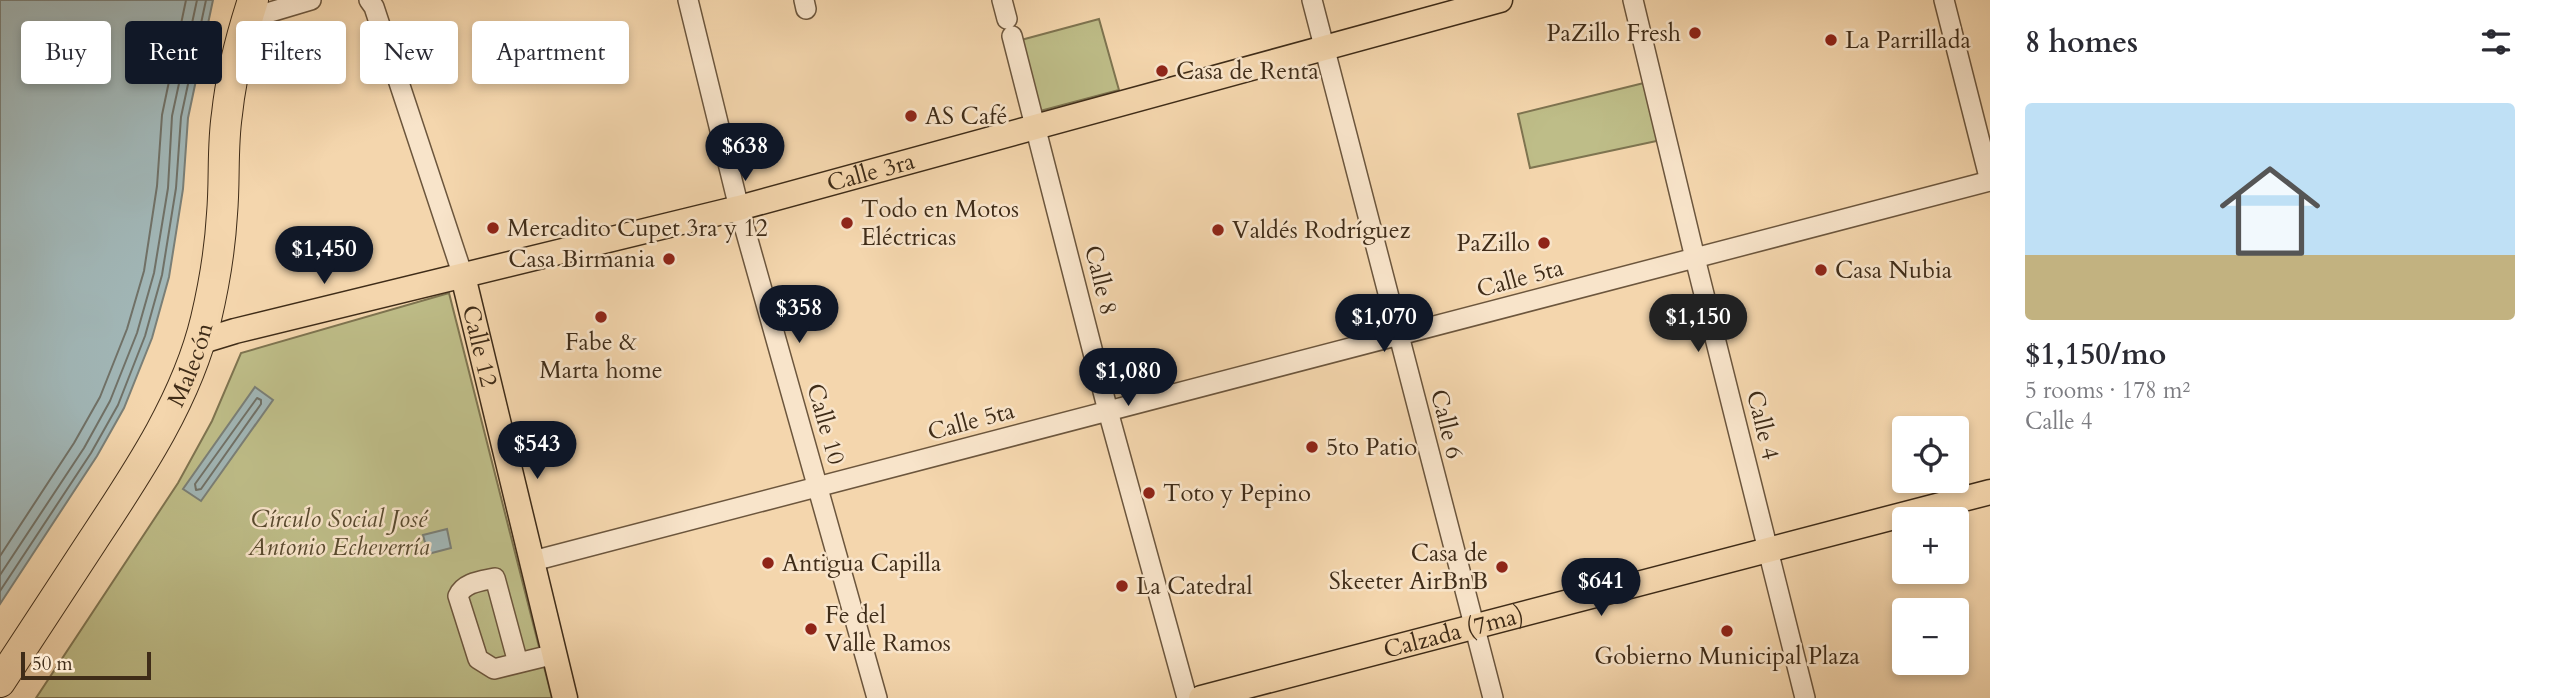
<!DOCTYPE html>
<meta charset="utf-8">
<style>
:root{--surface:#fff;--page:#f7f7f7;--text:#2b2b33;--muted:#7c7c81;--line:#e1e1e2;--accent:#111827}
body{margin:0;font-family:Cardo,serif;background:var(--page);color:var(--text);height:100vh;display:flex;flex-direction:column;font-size:26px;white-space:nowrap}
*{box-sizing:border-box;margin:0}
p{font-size:23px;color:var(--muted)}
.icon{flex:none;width:38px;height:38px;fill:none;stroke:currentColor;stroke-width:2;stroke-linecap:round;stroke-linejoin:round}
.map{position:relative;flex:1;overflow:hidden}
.sheet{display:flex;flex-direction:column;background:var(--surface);width:560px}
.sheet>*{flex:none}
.guide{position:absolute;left:21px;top:21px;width:665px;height:63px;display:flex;gap:14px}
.tools{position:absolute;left:1892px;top:416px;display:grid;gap:14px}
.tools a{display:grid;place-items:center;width:77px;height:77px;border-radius:7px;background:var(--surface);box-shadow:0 4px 10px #0003;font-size:35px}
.scale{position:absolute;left:21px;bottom:18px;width:130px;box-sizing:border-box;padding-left:7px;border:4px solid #3f2c18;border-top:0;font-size:19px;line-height:24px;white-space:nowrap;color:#3f2c18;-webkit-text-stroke:5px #f8e4ca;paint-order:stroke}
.price{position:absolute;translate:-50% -60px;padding:0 16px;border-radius:24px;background:var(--accent);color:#fff;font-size:23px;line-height:46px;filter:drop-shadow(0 2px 4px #0008)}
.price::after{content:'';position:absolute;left:50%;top:42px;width:21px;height:16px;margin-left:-10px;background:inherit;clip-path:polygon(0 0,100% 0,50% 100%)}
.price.current{background:#222;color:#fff}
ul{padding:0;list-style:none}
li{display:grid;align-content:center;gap:14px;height:371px;padding:0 35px}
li+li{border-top:2px solid var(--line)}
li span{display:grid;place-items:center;height:217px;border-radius:7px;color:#555}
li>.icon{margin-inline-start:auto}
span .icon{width:126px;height:126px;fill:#fffc;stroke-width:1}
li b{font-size:30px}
h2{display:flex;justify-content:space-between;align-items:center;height:84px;padding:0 35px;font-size:30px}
.pill{padding:0 24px;border-radius:7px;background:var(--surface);box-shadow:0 4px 10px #0003;font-size:24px;line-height:63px}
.pill.current{background:var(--accent);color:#fff}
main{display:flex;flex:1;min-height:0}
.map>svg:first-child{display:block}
.green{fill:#bebd88;stroke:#7e7450;stroke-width:2}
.water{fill:#a1b6b6;stroke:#7a7f77;stroke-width:2}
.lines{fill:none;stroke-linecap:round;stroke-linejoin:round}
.shore{stroke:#707167;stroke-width:2}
.minor-casing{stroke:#6c563d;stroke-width:22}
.major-casing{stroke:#3f2c18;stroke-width:27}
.highway-casing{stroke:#3f2c18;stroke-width:32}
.minor{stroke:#f8e4ca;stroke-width:19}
.major{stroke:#f4d6ad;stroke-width:24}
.highway{stroke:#f4d6ad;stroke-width:30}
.poi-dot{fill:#8f2418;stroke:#f8e4ca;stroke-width:2.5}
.labels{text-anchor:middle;stroke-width:5;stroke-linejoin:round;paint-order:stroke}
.poi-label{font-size:24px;fill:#3f2c18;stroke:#f8e4ca;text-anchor:start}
.street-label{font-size:24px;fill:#3f2c18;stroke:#f8e4ca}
.park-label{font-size:24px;font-style:italic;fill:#58492e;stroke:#f8e4ca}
</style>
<main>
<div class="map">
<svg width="1990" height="698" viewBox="0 0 1990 698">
<rect width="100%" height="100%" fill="#f4d6ad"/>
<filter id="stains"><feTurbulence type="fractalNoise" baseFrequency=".00286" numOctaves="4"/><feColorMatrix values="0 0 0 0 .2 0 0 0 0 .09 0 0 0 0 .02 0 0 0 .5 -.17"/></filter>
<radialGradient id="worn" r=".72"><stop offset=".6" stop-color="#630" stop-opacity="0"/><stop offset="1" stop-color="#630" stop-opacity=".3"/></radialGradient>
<g class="green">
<path d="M1099 19 1119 90 1040 111 1021 40Z"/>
<path d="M1652 81 1666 139 1530 168 1518 114Z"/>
<path d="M449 293 552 698H36L178 483 212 421 241 353Z"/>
</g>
<g class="water">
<path d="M0 0H213L188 118 183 189 169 277 152 338 124 408 97 456 0 604Z"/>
<path d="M255 387 273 400 201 501 183 489Z"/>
<path d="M447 529 451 548 428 554 423 535Z"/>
</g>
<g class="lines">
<g class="shore">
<path d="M257 398 261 400V404L201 489 196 490 195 484Z"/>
<path d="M0 556 74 443 100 397 127 329 144 271 157 186 162 115 186 0"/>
<path d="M0 575 84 448 110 401 137 333 154 273 168 188 172 116 197 0"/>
<path d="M0 591 91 453 118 405 145 336 162 275 176 188 181 117 206 0"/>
</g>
<g class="minor-casing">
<g id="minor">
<path d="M369 0 374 7 463 276"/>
<path d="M688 0 739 208 877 698"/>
<path d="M804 0 806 9"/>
<path d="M1002 0 1007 19"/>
<path d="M1312 0 1493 698"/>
<path d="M1633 0 1695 258 1805 698"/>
<path d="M1944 0 1990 181"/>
<path d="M247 19 311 0"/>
<path d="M1012 36 1108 411 1187 698"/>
<path d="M533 561 1990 181"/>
<path d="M518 663 495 578C482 581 464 582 458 596L478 659 494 669 555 654"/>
</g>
</g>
<g class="major-casing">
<g id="major">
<path id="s1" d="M463 276 565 698"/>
<path id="s2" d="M199 342 235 331 739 208 1500 0"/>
<path id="s3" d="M1201 698 1990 492"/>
</g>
</g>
<g class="highway-casing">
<g id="highway">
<path id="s4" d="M0 682C31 635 62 587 93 540 138 472 187 399 206 319 214 285 220 249 222 214 225 181 222 147 227 114 231 75 241 37 253 0"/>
</g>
</g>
<use href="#minor" class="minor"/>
<use href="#major" class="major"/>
<use href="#highway" class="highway"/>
</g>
<g class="poi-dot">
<circle cx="1695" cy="33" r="7"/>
<circle cx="1831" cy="40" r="7"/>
<circle cx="1162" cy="71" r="7"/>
<circle cx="911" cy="116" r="7"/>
<circle cx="847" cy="223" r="7"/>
<circle cx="493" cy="228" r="7"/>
<circle cx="1218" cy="230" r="7"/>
<circle cx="1544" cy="243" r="7"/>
<circle cx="669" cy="259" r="7"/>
<circle cx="1821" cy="270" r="7"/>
<circle cx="601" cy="317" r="7"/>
<circle cx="1312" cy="447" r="7"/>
<circle cx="1149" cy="493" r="7"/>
<circle cx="768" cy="563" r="7"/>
<circle cx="1502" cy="567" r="7"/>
<circle cx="1122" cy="586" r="7"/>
<circle cx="811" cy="629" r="7"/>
<circle cx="1727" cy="631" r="7"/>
</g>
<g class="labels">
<g class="poi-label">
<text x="1681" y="41" text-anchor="end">PaZillo Fresh</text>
<text x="1845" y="48">La Parrillada</text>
<text x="1176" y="79">Casa de Renta</text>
<text x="925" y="124">AS Café</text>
<text x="861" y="217">Todo en Motos<tspan x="861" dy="28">Eléctricas</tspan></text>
<text x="507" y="236">Mercadito Cupet 3ra y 12</text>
<text x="1232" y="238">Valdés Rodríguez</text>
<text x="1530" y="251" text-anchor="end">PaZillo</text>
<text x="655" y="267" text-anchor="end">Casa Birmania</text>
<text x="1835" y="278">Casa Nubia</text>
<text x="601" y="350" text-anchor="middle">Fabe &amp;<tspan x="601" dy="28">Marta home</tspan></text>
<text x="1326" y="455">5to Patio</text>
<text x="1163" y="501">Toto y Pepino</text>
<text x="1488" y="561" text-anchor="end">Casa de<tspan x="1488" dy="28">Skeeter AirBnB</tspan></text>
<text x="782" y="571">Antigua Capilla</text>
<text x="1136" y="594">La Catedral</text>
<text x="825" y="623">Fe del<tspan x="825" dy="28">Valle Ramos</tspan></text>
<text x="1727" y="664" text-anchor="middle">Gobierno Municipal Plaza</text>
</g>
<g class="street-label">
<text dy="8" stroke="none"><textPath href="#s2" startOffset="693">Calle 3ra</textPath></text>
<text transform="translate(1520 278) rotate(-15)" y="8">Calle 5ta</text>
<text transform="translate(1101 280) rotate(76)" y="8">Calle 8</text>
<text dy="8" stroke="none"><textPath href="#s1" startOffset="72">Calle 12</textPath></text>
<text dy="8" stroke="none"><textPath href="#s4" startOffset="371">Malecón</textPath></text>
<text transform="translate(971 421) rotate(-15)" y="8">Calle 5ta</text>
<text transform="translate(826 424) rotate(74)" y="8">Calle 10</text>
<text transform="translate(1447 424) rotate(76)" y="8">Calle 6</text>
<text transform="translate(1763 425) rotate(76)" y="8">Calle 4</text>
<text dy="8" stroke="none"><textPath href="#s3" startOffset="261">Calzada (7ma)</textPath></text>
</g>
<g class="park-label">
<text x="339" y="527">Círculo Social José<tspan x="339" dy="28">Antonio Echeverría</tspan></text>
</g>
</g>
<rect width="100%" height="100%" filter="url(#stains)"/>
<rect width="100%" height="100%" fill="url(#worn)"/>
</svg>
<div class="tools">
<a><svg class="icon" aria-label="locate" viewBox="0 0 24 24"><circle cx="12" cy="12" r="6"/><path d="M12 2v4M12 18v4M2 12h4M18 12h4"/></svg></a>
<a>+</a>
<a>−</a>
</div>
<div class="scale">50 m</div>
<b class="price" style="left:745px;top:183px">$638</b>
<b class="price" style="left:324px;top:286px">$1,450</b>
<b class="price" style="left:799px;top:345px">$358</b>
<b class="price" style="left:1384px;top:354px">$1,070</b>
<b class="price current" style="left:1698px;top:354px">$1,150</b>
<b class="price" style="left:1128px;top:408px">$1,080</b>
<b class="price" style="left:537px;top:481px">$543</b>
<b class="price" style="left:1601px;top:618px">$641</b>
<div class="guide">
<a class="pill">Buy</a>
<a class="pill current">Rent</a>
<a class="pill">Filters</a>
<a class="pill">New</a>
<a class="pill">Apartment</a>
</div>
</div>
<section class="sheet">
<h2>8 homes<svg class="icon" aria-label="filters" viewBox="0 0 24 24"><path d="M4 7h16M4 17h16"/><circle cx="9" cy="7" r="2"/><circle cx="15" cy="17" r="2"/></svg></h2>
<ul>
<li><span style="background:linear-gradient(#bfe0f5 70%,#c2b280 0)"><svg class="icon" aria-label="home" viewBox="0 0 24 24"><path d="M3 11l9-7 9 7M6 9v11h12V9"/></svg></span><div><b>$1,150/mo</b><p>5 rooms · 178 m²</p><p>Calle 4</p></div></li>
</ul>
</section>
</main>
